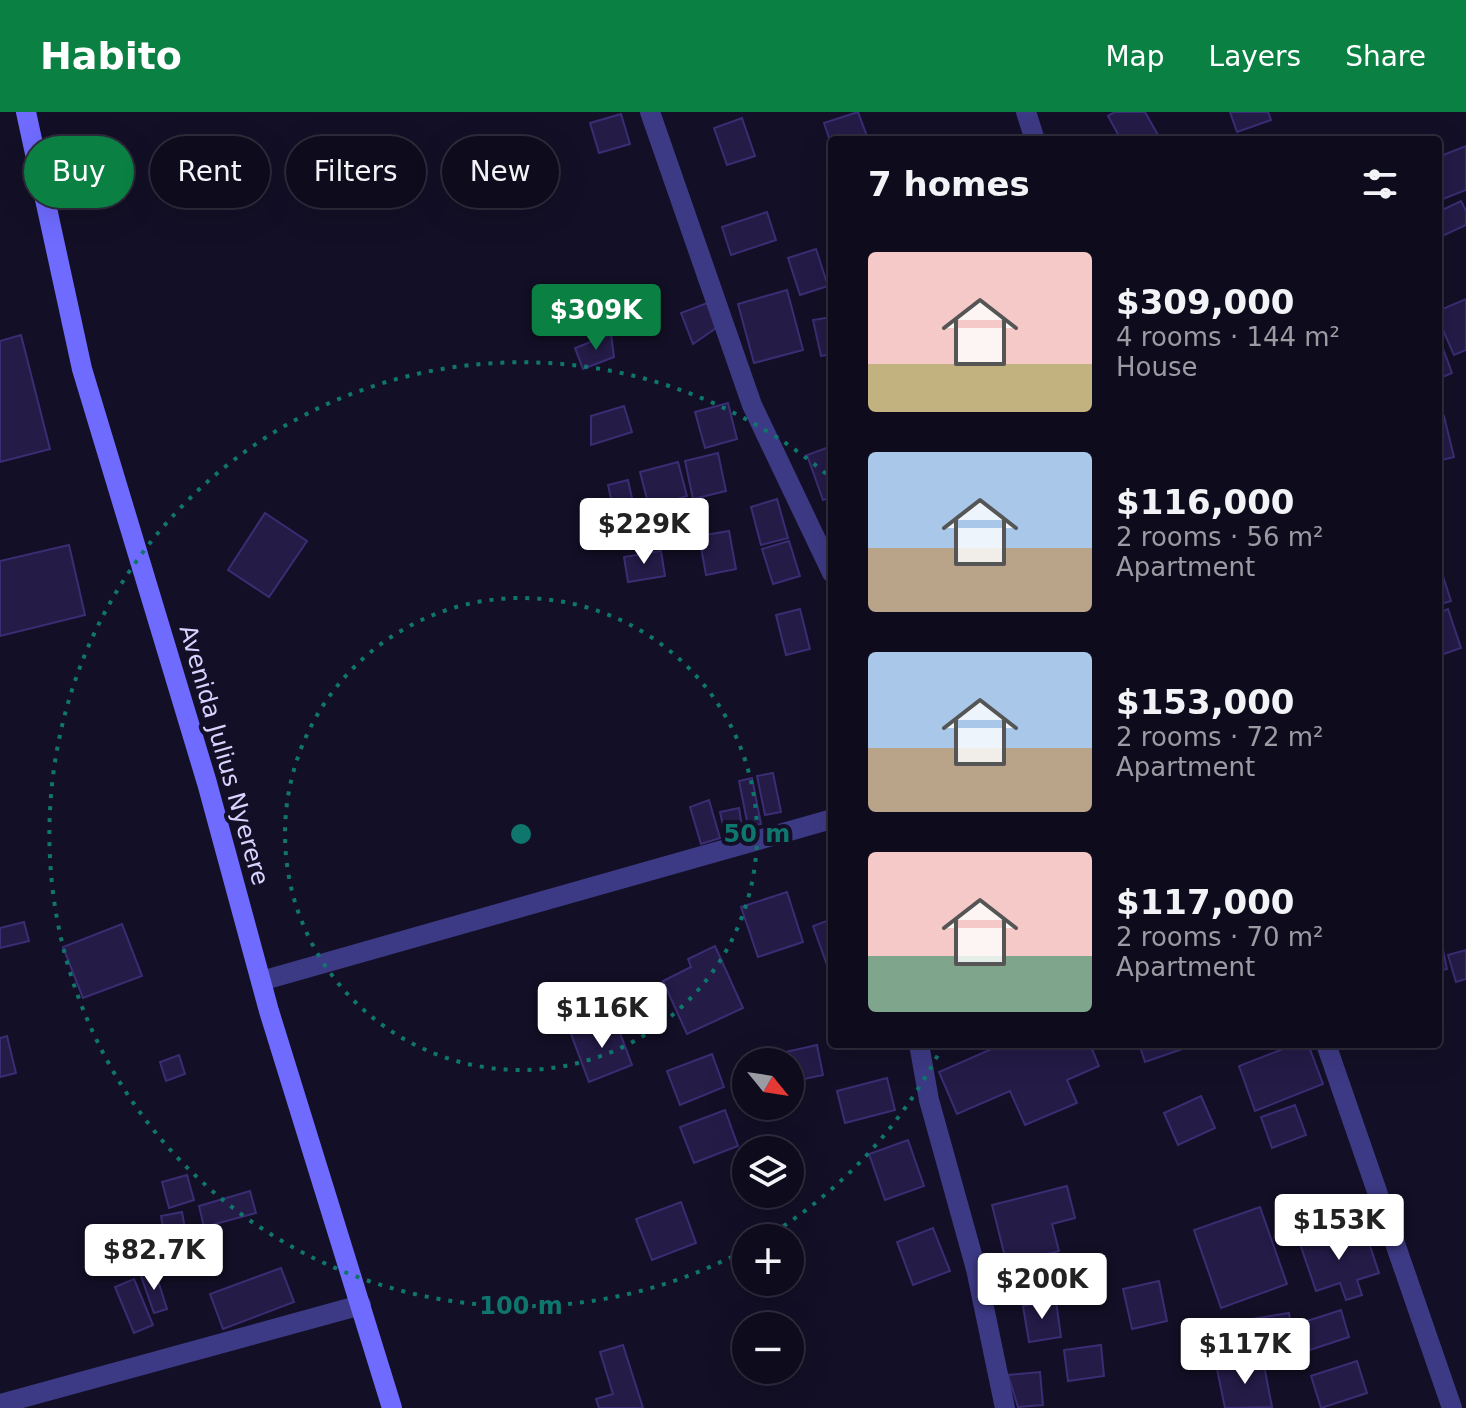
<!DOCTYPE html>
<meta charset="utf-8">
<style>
:root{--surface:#0e0b1c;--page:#1c1929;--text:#f1f3f6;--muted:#9b9ba3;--line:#2e2b3b;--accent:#0b8043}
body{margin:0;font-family:"DejaVu Sans",sans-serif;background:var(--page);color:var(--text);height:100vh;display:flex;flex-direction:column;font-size:30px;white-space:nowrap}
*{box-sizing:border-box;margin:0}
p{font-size:26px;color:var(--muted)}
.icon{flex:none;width:44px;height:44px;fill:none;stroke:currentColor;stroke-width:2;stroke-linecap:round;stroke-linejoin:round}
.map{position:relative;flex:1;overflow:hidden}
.side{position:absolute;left:828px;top:24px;width:614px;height:912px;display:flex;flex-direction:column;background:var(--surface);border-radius:8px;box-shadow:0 8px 32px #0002,0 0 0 2px var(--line)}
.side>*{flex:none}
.guide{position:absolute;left:24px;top:24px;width:684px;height:72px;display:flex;gap:16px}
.needle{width:52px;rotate:120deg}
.fabs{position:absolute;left:732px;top:936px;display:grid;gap:16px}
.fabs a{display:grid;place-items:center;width:72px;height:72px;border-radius:50%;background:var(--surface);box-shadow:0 8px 32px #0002,0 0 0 2px var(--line);font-size:40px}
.price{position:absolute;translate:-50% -68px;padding:0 18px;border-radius:8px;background:#fff;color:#222;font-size:26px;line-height:52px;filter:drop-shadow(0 2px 4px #0008)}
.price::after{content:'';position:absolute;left:50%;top:48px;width:24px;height:18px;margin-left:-12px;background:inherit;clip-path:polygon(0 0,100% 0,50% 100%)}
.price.current{background:var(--accent);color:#fff}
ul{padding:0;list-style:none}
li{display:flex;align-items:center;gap:24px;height:200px;padding:0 40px}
li span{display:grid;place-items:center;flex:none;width:224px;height:160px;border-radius:8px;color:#555}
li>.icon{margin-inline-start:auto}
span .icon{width:96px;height:96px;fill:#fffc;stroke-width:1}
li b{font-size:34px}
h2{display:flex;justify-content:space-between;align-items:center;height:96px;padding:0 40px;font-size:34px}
.tag{padding:0 28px;border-radius:36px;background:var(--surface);box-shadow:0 8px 32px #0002,0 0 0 2px var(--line);font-size:28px;line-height:72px}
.tag.current{background:var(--accent);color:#fff}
header{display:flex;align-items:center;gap:48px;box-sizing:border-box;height:112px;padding:0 40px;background:var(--accent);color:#fff}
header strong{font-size:38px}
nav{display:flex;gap:44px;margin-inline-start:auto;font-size:28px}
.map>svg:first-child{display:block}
.building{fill:#241b47;stroke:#3b2d73;stroke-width:2}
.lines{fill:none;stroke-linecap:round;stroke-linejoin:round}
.street{stroke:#3d3a85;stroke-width:20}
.secondary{stroke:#6f6bff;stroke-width:20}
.ring{fill:none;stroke:#0f766e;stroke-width:4;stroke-dasharray:4 8}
.labels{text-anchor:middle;stroke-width:8;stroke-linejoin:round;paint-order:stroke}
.street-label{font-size:24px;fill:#d9d4ff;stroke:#130f26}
.centre{fill:#0f766e;stroke:#130f26;stroke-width:4}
.ring-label{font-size:24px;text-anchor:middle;font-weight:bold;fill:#0f766e;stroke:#130f26;stroke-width:8;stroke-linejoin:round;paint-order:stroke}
</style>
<header>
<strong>Habito</strong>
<nav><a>Map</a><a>Layers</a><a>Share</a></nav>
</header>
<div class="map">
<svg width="1466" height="1296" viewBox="0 0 1466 1296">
<rect width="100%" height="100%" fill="#130f26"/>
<g class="building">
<path d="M858 0 868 27 832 28V35L824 11Z"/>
<path d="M1115 0H1145L1158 23 1149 28H1121L1108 4Z"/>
<path d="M1230 0H1268L1271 8 1237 20Z"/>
<path d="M621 2 630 32 599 41 590 11Z"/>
<path d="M742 6 755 44 727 53 714 16Z"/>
<path d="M1466 34V78L1443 87 1438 74V45Z"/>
<path d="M1461 89 1466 99V113L1438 126V100Z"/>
<path d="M767 100 776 128 731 143 722 115Z"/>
<path d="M816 137 828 174 800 183 788 146Z"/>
<path d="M787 178 803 238 754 251 738 192Z"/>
<path d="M1466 187V238L1454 243 1438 207V199Z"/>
<path d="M707 191 716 216 693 232 681 201Z"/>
<path d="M832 205V242L821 244 813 208Z"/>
<path d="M611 222 614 245 583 257 575 236Z"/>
<path d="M21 223 50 337 0 350V229Z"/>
<path d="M1438 223 1452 261 1438 267Z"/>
<path d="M728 291 737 327 705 336 695 300Z"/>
<path d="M624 294 632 320 591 333V304Z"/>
<path d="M1444 304 1454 345 1438 349V306Z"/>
<path d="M832 334V385L823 388 807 343Z"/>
<path d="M718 341 726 379 693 387 685 349Z"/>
<path d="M678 350 687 384 649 395 640 360Z"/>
<path d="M628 368 636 405 616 409 608 373Z"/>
<path d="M777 387 788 426 761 433 751 395Z"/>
<path d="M265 401 307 429 269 485 228 458Z"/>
<path d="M729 419 736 457 706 463 699 424Z"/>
<path d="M789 429 800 464 773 472 762 437Z"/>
<path d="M69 433 85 503 0 524V449Z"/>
<path d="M661 439 665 464 628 470 624 445Z"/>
<path d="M1442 461 1451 489 1438 493V463Z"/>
<path d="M800 497 810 537 786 543 776 503Z"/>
<path d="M1448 497 1461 536 1438 544V501Z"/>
<path d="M773 661 781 700 765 703 757 664Z"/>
<path d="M752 666 761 712 748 714 739 669Z"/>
<path d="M709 688 720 726 701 732 690 695Z"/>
<path d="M739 696 742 715 724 718 720 700Z"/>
<path d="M787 780 803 830 758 845 741 795Z"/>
<path d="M832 807V851L827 853 813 814Z"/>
<path d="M24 810 29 829 0 836V816Z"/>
<path d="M122 812 142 864 83 886 63 835Z"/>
<path d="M1438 814 1447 857 1438 859Z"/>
<path d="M715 834 743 896 687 922 663 869 691 855 688 847Z"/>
<path d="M1466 838V867L1456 870 1448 843Z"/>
<path d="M614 905 632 953 589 970 571 922Z"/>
<path d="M7 924 16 961 0 965V926Z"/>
<path d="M1003 932H1090L1099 954 1067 968 1077 991 1025 1013 1010 979 957 1002 939 960Z"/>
<path d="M1139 932H1197L1145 950Z"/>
<path d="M1296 932H1308L1323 972 1255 999 1239 954Z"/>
<path d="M817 933 823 963 790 970V950H760L759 946Z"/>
<path d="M712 942 724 975 680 993 667 959Z"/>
<path d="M179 943 185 962 166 969 160 950Z"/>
<path d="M887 966 895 998 845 1011 837 979Z"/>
<path d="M1201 984 1215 1016 1178 1033 1164 1001Z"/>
<path d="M1295 993 1306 1023 1272 1036 1261 1005Z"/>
<path d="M725 998 738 1034 694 1051 680 1015Z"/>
<path d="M908 1028 924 1074 885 1088 869 1042Z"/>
<path d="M187 1063 194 1088 169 1096 162 1070Z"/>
<path d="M1067 1074 1075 1106 1052 1112 1059 1139 1007 1153 992 1093Z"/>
<path d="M250 1079 256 1101 204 1115 199 1094Z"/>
<path d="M681 1090 696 1131 652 1148 636 1107Z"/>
<path d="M1260 1095 1287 1172 1221 1196 1194 1118Z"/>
<path d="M182 1100 192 1156 171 1160 161 1104Z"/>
<path d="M155 1114 164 1144 98 1163 89 1134Z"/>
<path d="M933 1116 950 1159 913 1173 897 1130Z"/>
<path d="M1319 1119 1323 1132 1365 1119 1379 1161 1357 1168 1362 1183 1346 1188 1340 1171 1316 1179 1298 1126Z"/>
<path d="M281 1156 294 1190 223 1217 210 1182Z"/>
<path d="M155 1159 167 1197 154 1201 141 1164Z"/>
<path d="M134 1167 153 1213 134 1221 115 1175Z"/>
<path d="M1159 1169 1167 1209 1132 1217 1123 1177Z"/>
<path d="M1056 1189 1061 1225 1029 1230 1023 1194Z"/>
<path d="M1341 1198 1349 1225 1310 1238 1301 1211Z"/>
<path d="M1289 1201 1293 1227 1255 1234 1251 1207Z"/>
<path d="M623 1233 643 1296H599L596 1287 613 1282 600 1240Z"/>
<path d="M1101 1233 1104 1264 1068 1269 1064 1238Z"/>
<path d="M1263 1248 1272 1295 1225 1296 1217 1257Z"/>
<path d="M1357 1249 1367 1281 1321 1296 1311 1264Z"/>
<path d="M1040 1260 1043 1293 1018 1295 1008 1263Z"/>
</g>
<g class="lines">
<g class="street">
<path d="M650 0 752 293 832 461"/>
<path d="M1026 0 1035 28"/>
<path d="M261 869 832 707"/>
<path d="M919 932 929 988 976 1157 1005 1296"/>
<path d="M1326 932 1452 1296"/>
<path d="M0 1292 361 1193"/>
</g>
<path class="secondary" d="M26 0 82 257 207 671 269 899 392 1296"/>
</g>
<g class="ring">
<circle cx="521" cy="722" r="236"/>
<path d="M943 933A472 472 0 0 1 768 1124M743 1139A472 472 0 1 1 831 366"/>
</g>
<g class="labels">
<g class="street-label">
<text transform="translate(224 643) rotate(74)" y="8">Avenida Julius Nyerere</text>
</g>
</g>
<circle cx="521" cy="722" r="12" class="centre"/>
<g class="ring-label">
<text x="757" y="730">50 m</text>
<text x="521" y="1202">100 m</text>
</g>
</svg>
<div class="fabs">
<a><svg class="needle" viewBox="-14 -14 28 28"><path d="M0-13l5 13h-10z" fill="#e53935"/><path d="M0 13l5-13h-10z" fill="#9b9ba3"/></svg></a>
<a><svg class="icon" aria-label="layers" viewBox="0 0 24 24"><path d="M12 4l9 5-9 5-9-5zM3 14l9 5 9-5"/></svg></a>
<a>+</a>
<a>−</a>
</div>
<b class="price current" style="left:596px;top:240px">$309K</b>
<b class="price" style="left:644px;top:454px">$229K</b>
<b class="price" style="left:602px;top:938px">$116K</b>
<b class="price" style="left:1339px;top:1150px">$153K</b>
<b class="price" style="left:154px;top:1180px">$82.7K</b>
<b class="price" style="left:1042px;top:1209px">$200K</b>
<b class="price" style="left:1245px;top:1274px">$117K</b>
<div class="guide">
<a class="tag current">Buy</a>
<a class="tag">Rent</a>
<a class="tag">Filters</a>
<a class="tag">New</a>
</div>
<section class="side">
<h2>7 homes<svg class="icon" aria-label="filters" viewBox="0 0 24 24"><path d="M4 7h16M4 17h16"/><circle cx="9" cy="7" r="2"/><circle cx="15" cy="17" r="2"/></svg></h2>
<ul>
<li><span style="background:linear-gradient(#f6c9c9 70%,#c2b280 0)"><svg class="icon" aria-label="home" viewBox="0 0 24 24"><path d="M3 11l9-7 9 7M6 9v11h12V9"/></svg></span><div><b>$309,000</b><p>4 rooms · 144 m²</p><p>House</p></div></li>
<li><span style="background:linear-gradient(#a9c7e8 60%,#b9a48a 0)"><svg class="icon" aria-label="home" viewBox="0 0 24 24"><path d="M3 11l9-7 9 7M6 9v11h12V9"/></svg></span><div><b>$116,000</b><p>2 rooms · 56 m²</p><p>Apartment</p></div></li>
<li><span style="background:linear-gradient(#a9c7e8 60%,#b9a48a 0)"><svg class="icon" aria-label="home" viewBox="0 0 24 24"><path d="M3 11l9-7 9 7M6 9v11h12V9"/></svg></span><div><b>$153,000</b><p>2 rooms · 72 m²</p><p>Apartment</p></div></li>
<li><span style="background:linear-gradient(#f6c9c9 65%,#7fa58c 0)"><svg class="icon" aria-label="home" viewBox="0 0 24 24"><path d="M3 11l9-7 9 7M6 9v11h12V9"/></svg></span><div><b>$117,000</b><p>2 rooms · 70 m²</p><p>Apartment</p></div></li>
</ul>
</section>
</div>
